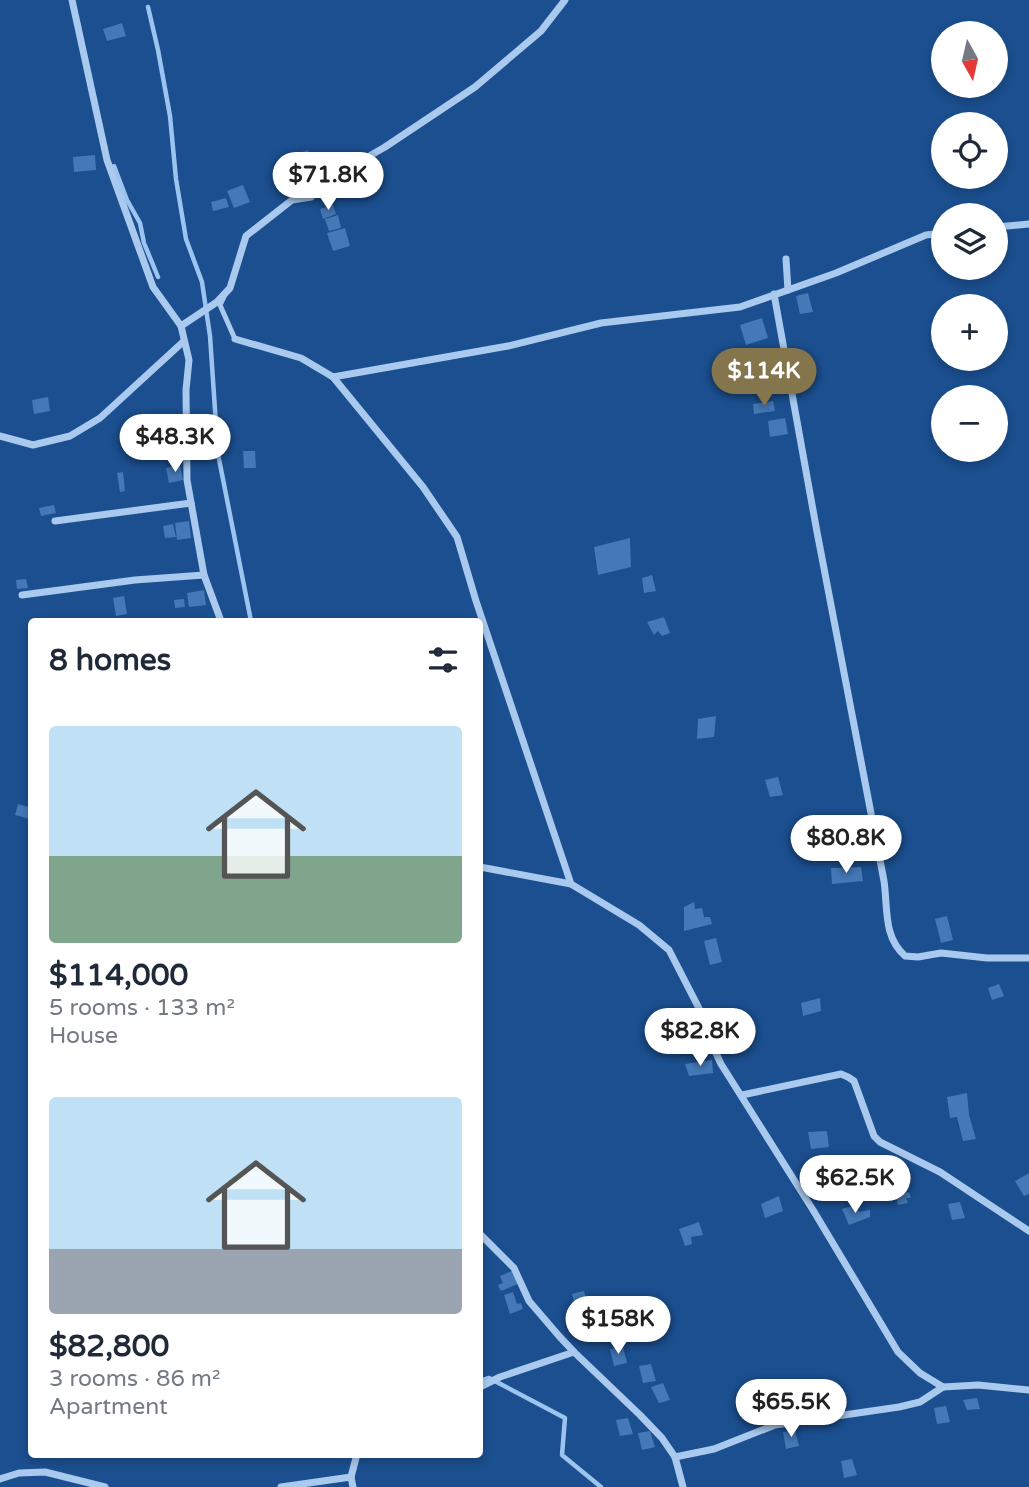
<!DOCTYPE html>
<meta charset="utf-8">
<style>
:root{--surface:#fff;--page:#f2f2f3;--text:#1f2937;--muted:#747a83;--accent:#84754c}
body{margin:0;font-family:"Varela Round",sans-serif;background:var(--page);color:var(--text);height:100vh;display:flex;flex-direction:column;font-size:26px;white-space:nowrap}
*{box-sizing:border-box;margin:0}
p{font-size:23px;color:var(--muted)}
.icon{flex:none;width:38px;height:38px;fill:none;stroke:currentColor;stroke-width:2;stroke-linecap:round;stroke-linejoin:round}
.map{position:relative;flex:1;overflow:hidden}
.sheet{position:absolute;left:28px;top:618px;width:455px;height:840px;display:flex;flex-direction:column;background:var(--surface);border-radius:7px;box-shadow:0 4px 10px #0003}
.sheet>*{flex:none}
.needle{width:46px;rotate:172deg}
.controls{position:absolute;left:931px;top:21px;display:grid;gap:14px}
.controls a{display:grid;place-items:center;width:77px;height:77px;border-radius:50%;background:var(--surface);box-shadow:0 4px 10px #0003;font-size:35px}
.price{position:absolute;translate:-50% -60px;padding:0 16px;border-radius:24px;background:#fff;color:#222;font-size:23px;line-height:46px;filter:drop-shadow(0 2px 4px #0008)}
.price::after{content:'';position:absolute;left:50%;top:42px;width:21px;height:16px;margin-left:-10px;background:inherit;clip-path:polygon(0 0,100% 0,50% 100%)}
.price.on{background:var(--accent);color:#fff}
ul{padding:0;list-style:none}
li{display:grid;align-content:center;gap:14px;height:371px;padding:0 21px}
li span{display:grid;place-items:center;height:217px;border-radius:7px;color:#555}
li>.icon{margin-inline-start:auto}
span .icon{width:126px;height:126px;fill:#fffc;stroke-width:1}
li b{font-size:30px}
h2{display:flex;justify-content:space-between;align-items:center;height:84px;padding:0 21px;font-size:30px}
.map>svg:first-child{display:block}
.lines{fill:none;stroke-linecap:round;stroke-linejoin:round}
.stream{stroke:#9cc4f0;stroke-width:4.5}
.building{fill:#4478b7}
.lane{stroke:#a9c9ee;stroke-width:5}
.street{stroke:#a9c9ee;stroke-width:7}
</style>
<div class="map">
<svg width="1029" height="1487" viewBox="0 0 1029 1487">
<rect width="100%" height="100%" fill="#1b4f8f"/>
<g class="lines">
<g class="stream">
<path d="M148 7 158 50 170 116 176 179 186 239 202 282 210 336 218 454 251 621"/>
<path d="M114 166 127 200 140 223 144 243 158 277"/>
<path d="M480 1381 489 1378 565 1418 562 1455 601 1487"/>
</g>
</g>
<g class="building">
<path d="M122 23 126 36 107 41 103 29Z"/>
<path d="M308 150 312 161 298 165 294 155Z"/>
<path d="M95 155 96 170 74 172 73 157Z"/>
<path d="M319 158 324 170 314 175 309 163Z"/>
<path d="M308 165 311 180 297 183 294 168Z"/>
<path d="M243 185 250 202 234 208 227 191Z"/>
<path d="M226 198 229 207 213 211 211 202Z"/>
<path d="M333 205 336 214 323 219 320 209Z"/>
<path d="M338 215 341 228 329 231 325 219Z"/>
<path d="M345 228 350 246 333 251 327 233Z"/>
<path d="M808 293 813 312 800 314 796 296Z"/>
<path d="M762 318 768 338 746 345 740 325Z"/>
<path d="M773 365 777 380 760 384 756 370Z"/>
<path d="M48 397 50 411 34 414 32 400Z"/>
<path d="M773 401 775 411 754 414 753 404Z"/>
<path d="M785 418 788 434 770 437 768 421Z"/>
<path d="M243 451H255L256 468H244Z"/>
<path d="M180 465 183 480 169 483 166 468Z"/>
<path d="M123 472 125 491 120 492 117 473Z"/>
<path d="M54 505 56 513 41 516 39 508Z"/>
<path d="M189 521 191 538 177 540 175 523Z"/>
<path d="M173 524 176 537 165 538 163 526Z"/>
<path d="M630 538 631 567 598 575 594 547Z"/>
<path d="M652 575 656 591 644 593 642 578Z"/>
<path d="M26 579 28 588 17 589 16 580Z"/>
<path d="M204 590 206 605 189 607 187 593Z"/>
<path d="M124 596 127 614 116 616 113 598Z"/>
<path d="M184 599 185 607 175 608 174 600Z"/>
<path d="M664 617 670 633 662 636 658 631 654 635 647 622Z"/>
<path d="M716 716 714 737 697 739 698 719Z"/>
<path d="M778 777 783 795 770 797 765 780Z"/>
<path d="M18 804 32 808 30 819 15 815Z"/>
<path d="M861 867 863 881 832 884 831 868Z"/>
<path d="M694 902 695 909 702 908 704 917H710L712 924 684 931V907Z"/>
<path d="M947 916 953 940 941 943 935 919Z"/>
<path d="M716 938 722 962 710 965 704 941Z"/>
<path d="M999 984 1004 996 992 1000 988 988Z"/>
<path d="M820 998 821 1011 803 1016 801 1003Z"/>
<path d="M712 1060 713 1073 689 1076 685 1064Z"/>
<path d="M967 1093 969 1115 976 1139 963 1141 957 1117 950 1118 947 1097Z"/>
<path d="M827 1131 829 1147 811 1149 808 1132Z"/>
<path d="M834 1164 838 1180 825 1183 822 1166Z"/>
<path d="M1029 1173V1194L1024 1196 1015 1181Z"/>
<path d="M904 1189 905 1193 909 1192 911 1198H906L908 1203 898 1205 895 1191Z"/>
<path d="M779 1196 783 1211 765 1218 761 1204Z"/>
<path d="M960 1202 965 1218 952 1220 948 1204Z"/>
<path d="M855 1205 859 1212 870 1210V1217L849 1225 842 1209Z"/>
<path d="M699 1222 703 1235 691 1237 692 1244 685 1246 679 1229Z"/>
<path d="M512 1271 518 1284 501 1291 498 1285 503 1283 500 1276Z"/>
<path d="M584 1291 589 1308 576 1310 572 1294Z"/>
<path d="M513 1292 517 1304 521 1303 523 1309 510 1314 504 1295Z"/>
<path d="M623 1347 627 1363 614 1366 610 1349Z"/>
<path d="M651 1364 656 1381 643 1383 639 1366Z"/>
<path d="M663 1383 670 1400 659 1403 651 1387Z"/>
<path d="M977 1398 980 1409 967 1410 963 1400Z"/>
<path d="M946 1406 950 1422 937 1424 934 1408Z"/>
<path d="M628 1418 633 1434 620 1436 616 1420Z"/>
<path d="M795 1430 799 1446 786 1449 783 1432Z"/>
<path d="M650 1431 655 1447 642 1450 638 1433Z"/>
<path d="M852 1459 857 1475 844 1478 841 1461Z"/>
</g>
<g class="lines">
<path class="lane" d="M224 297 220 305 235 339"/>
<g class="street">
<path d="M72 0 107 160 153 287 181 326 189 360 186 390 187 480 204 575 221 621"/>
<path d="M996 227 1029 224"/>
<path d="M786 259 788 290"/>
<path d="M774 294 817 532 884 881C888 909 883 936 905 956L918 957 941 953 987 958H1029"/>
<path d="M181 326 217 302 230 288 246 236 292 200 311 197 321 184 385 147 475 87 541 31 565 0"/>
<path d="M235 339 301 358 333 377 423 487 457 537 476 601 571 884"/>
<path d="M333 377 508 346 601 323 740 307 836 273 926 235 943 233"/>
<path d="M0 436 33 445 70 436 100 418 184 341"/>
<path d="M55 521 191 503"/>
<path d="M22 595 135 580 204 575"/>
<path d="M480 867 571 884 639 925 669 950 704 1018 709 1038 721 1064 813 1210 898 1352 920 1373 943 1387"/>
<path d="M742 1095 841 1074 848 1077 854 1081 874 1136 880 1142 940 1172 1029 1231"/>
<path d="M480 1234 514 1268 529 1301 559 1336 574 1352 640 1415 662 1438 675 1457 714 1449 775 1425 899 1407 920 1402 943 1387 978 1385 1029 1390"/>
<path d="M480 1387 500 1377 574 1352"/>
<path d="M675 1457 683 1487"/>
<path d="M0 1479 19 1473 45 1472 105 1487"/>
<path d="M281 1487 351 1477"/>
<path d="M353 1487 351 1477 357 1454"/>
</g>
</g>
</svg>
<div class="controls">
<a><svg class="needle" viewBox="-14 -14 28 28"><path d="M0-13l5 13h-10z" fill="#e53935"/><path d="M0 13l5-13h-10z" fill="#747a83"/></svg></a>
<a><svg class="icon" aria-label="locate" viewBox="0 0 24 24"><circle cx="12" cy="12" r="6"/><path d="M12 2v4M12 18v4M2 12h4M18 12h4"/></svg></a>
<a><svg class="icon" aria-label="layers" viewBox="0 0 24 24"><path d="M12 4l9 5-9 5-9-5zM3 14l9 5 9-5"/></svg></a>
<a>+</a>
<a>−</a>
</div>
<b class="price" style="left:328px;top:212px">$71.8K</b>
<b class="price on" style="left:764px;top:408px">$114K</b>
<b class="price" style="left:175px;top:474px">$48.3K</b>
<b class="price" style="left:846px;top:875px">$80.8K</b>
<b class="price" style="left:700px;top:1068px">$82.8K</b>
<b class="price" style="left:855px;top:1215px">$62.5K</b>
<b class="price" style="left:618px;top:1356px">$158K</b>
<b class="price" style="left:791px;top:1439px">$65.5K</b>
<section class="sheet">
<h2>8 homes<svg class="icon" aria-label="filters" viewBox="0 0 24 24"><path d="M4 7h16M4 17h16"/><circle cx="9" cy="7" r="2"/><circle cx="15" cy="17" r="2"/></svg></h2>
<ul>
<li><span style="background:linear-gradient(#bfe0f5 60%,#7fa58c 0)"><svg class="icon" aria-label="home" viewBox="0 0 24 24"><path d="M3 11l9-7 9 7M6 9v11h12V9"/></svg></span><div><b>$114,000</b><p>5 rooms · 133 m²</p><p>House</p></div></li>
<li><span style="background:linear-gradient(#bfe0f5 70%,#9aa5b1 0)"><svg class="icon" aria-label="home" viewBox="0 0 24 24"><path d="M3 11l9-7 9 7M6 9v11h12V9"/></svg></span><div><b>$82,800</b><p>3 rooms · 86 m²</p><p>Apartment</p></div></li>
</ul>
</section>
</div>
